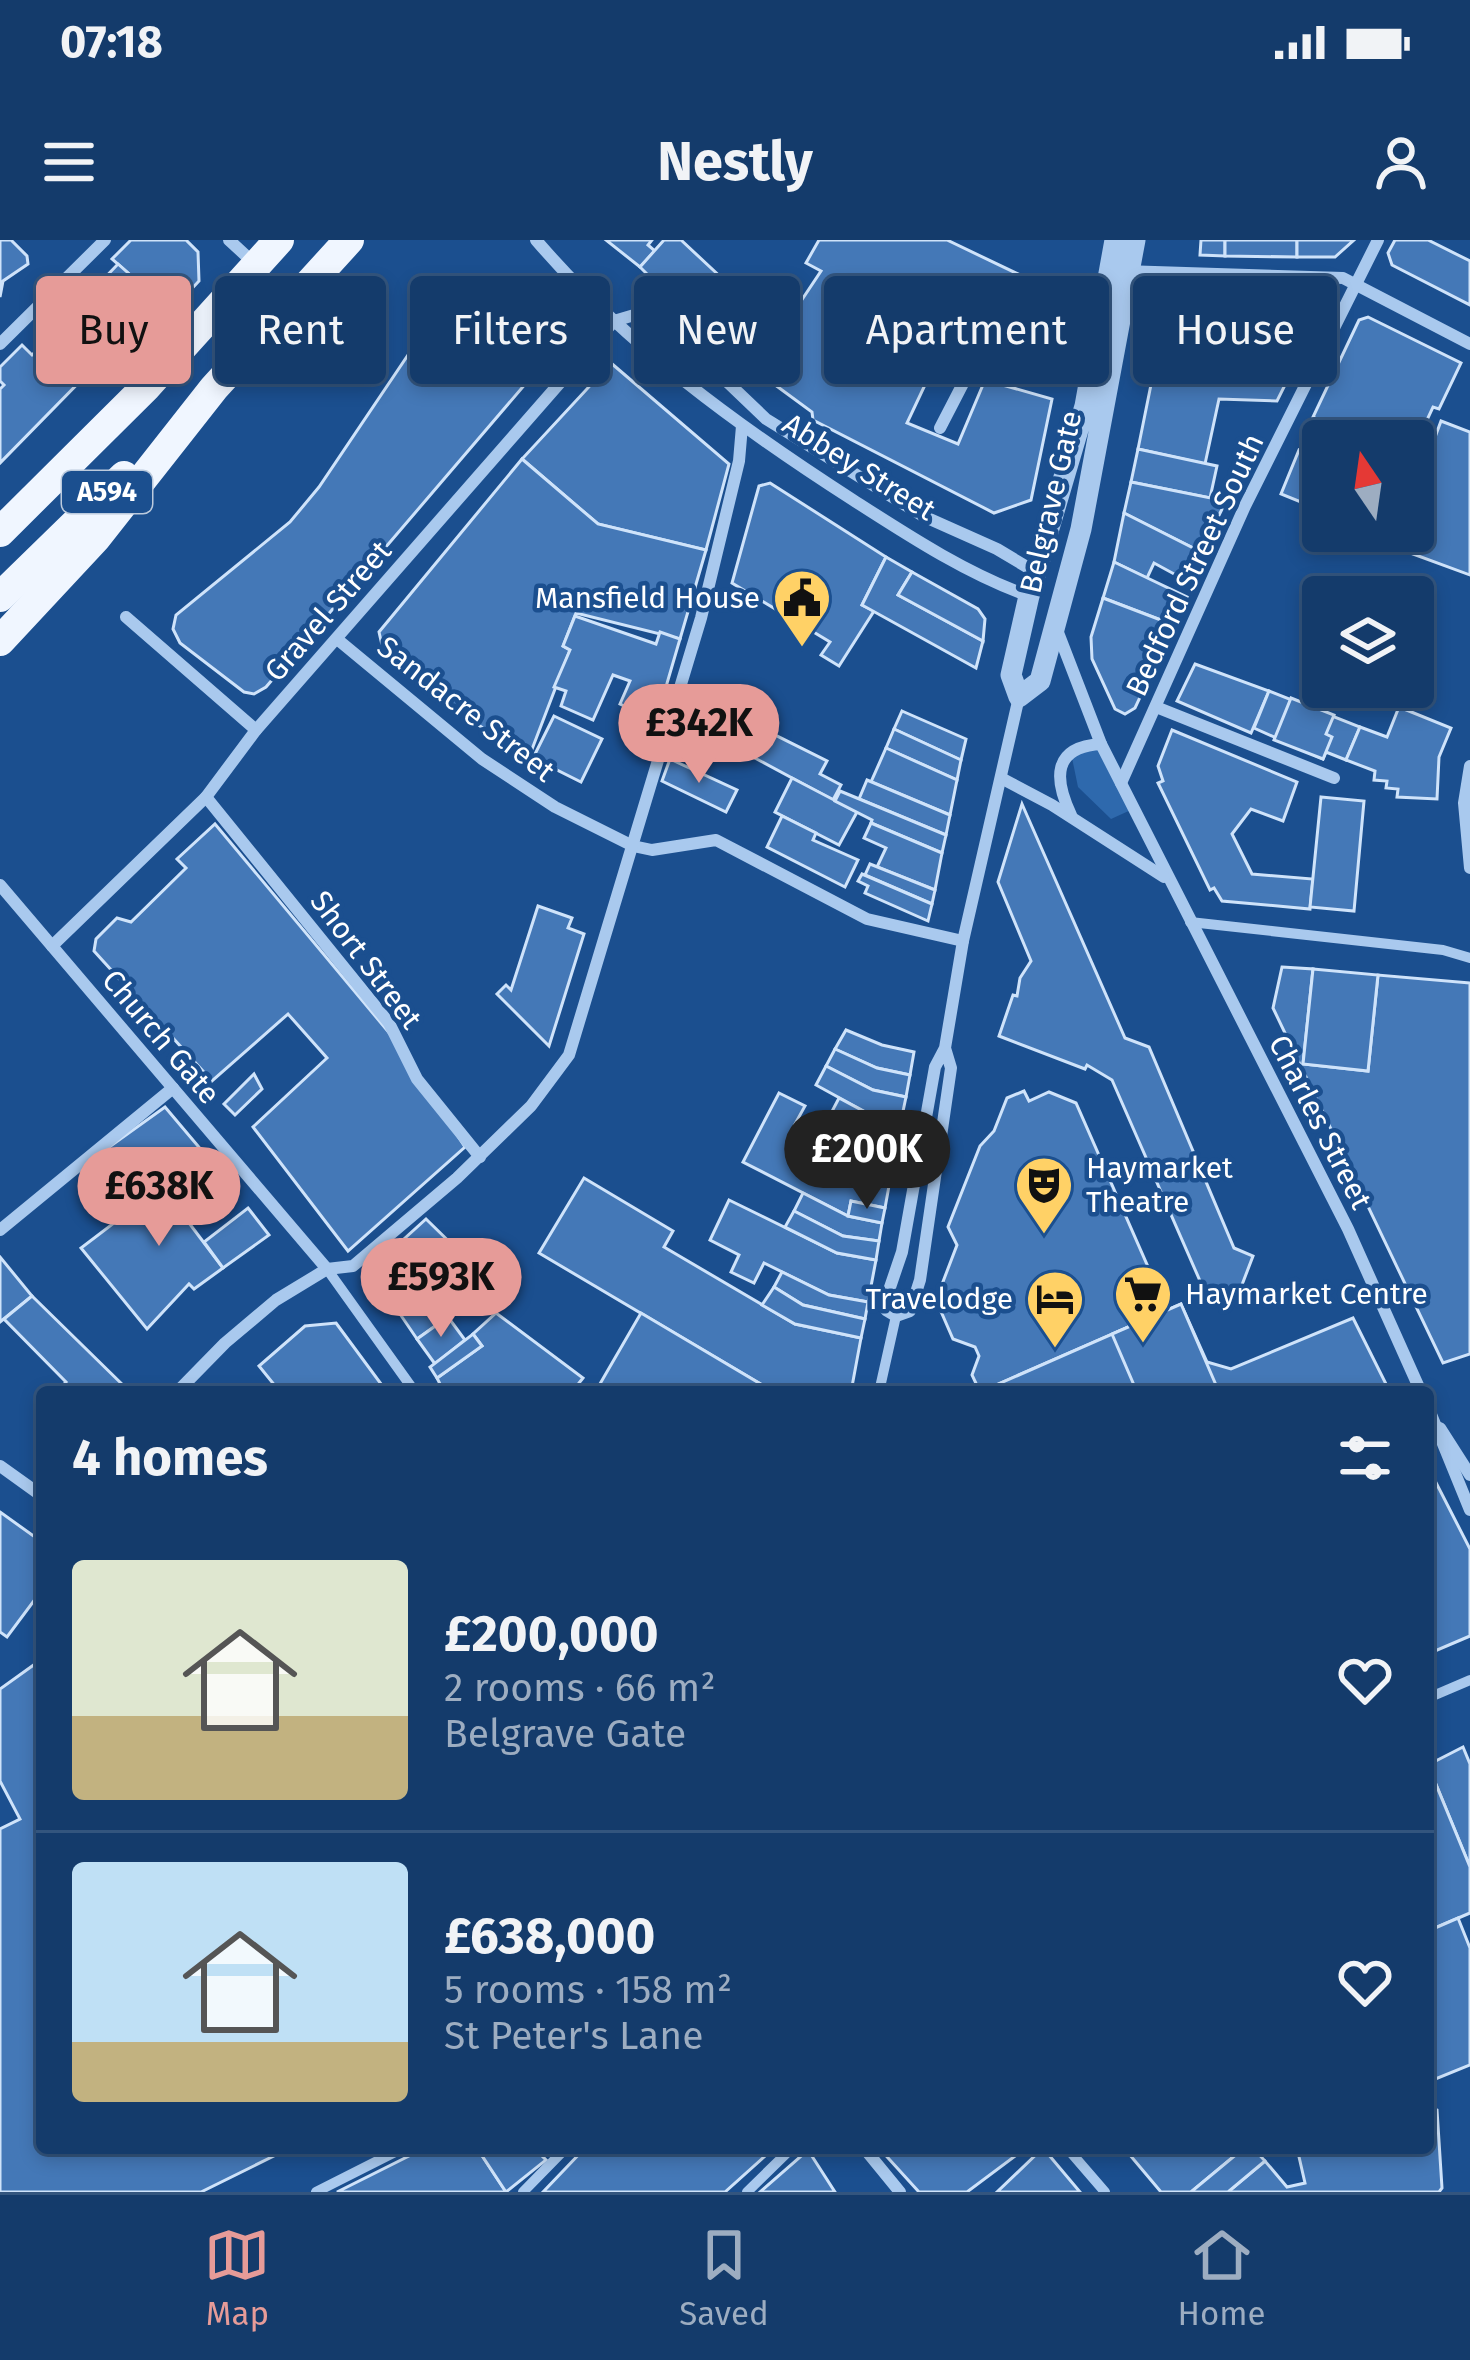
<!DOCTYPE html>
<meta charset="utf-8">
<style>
:root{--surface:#143b6b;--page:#214673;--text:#f1f3f6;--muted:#9dadc1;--line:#33557e;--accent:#e69b98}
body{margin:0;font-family:"Fira Sans",sans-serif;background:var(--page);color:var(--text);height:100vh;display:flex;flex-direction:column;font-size:45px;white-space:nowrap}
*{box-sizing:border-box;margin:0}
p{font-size:39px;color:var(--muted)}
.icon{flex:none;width:66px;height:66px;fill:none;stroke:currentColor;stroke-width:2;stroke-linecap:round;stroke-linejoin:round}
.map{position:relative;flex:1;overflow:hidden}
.drawer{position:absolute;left:36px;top:1146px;width:1398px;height:768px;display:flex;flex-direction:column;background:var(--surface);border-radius:12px;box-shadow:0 6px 18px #0003,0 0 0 3px var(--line)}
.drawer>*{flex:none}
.guide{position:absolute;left:36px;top:36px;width:1398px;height:108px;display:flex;gap:24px}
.needle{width:78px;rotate:347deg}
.buttons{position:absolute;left:1302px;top:180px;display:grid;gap:24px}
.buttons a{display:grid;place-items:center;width:132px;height:132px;border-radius:12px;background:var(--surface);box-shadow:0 6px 18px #0003,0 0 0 3px var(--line);font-size:60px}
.price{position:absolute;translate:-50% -102px;padding:0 27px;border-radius:42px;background:var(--accent);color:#111;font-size:39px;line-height:78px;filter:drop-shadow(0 3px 6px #0008)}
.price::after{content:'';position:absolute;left:50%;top:72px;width:36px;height:27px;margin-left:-18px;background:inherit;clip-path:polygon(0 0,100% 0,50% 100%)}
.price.current{background:#222;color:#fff}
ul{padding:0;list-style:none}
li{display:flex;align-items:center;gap:36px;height:300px;padding:0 36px}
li+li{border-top:3px solid var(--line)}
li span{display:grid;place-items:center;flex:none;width:336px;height:240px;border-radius:12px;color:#555}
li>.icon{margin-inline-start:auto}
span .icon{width:144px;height:144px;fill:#fffc;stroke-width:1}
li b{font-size:51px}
h2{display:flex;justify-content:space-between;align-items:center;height:144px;padding:0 36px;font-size:51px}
.chip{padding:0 42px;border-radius:12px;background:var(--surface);box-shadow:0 6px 18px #0003,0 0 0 3px var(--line);font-size:42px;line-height:108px}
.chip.current{background:var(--accent);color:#111}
.status{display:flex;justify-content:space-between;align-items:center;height:84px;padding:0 60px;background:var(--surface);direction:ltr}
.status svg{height:33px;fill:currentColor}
header{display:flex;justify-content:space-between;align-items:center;height:156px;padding:0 36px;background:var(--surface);font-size:54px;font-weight:700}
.tabs{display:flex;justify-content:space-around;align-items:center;height:168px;border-top:3px solid var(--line);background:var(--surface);font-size:33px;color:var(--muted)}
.tabs a{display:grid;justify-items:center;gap:6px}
.tabs .current{color:var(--accent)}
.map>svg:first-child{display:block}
.green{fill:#2e69ad}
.building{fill:#4478b7;stroke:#cfe3fa;stroke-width:3}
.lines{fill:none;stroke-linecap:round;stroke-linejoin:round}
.pedestrian{stroke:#a9c9ee;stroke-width:10}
.minor{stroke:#a9c9ee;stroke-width:12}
.tertiary{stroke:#a9c9ee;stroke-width:21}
.primary{stroke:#f0f6ff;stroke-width:30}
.labels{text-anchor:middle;stroke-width:9;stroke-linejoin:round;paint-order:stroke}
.shield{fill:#1b4f8f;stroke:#bbcadd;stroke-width:3}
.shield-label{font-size:27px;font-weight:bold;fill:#fff}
.street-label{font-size:30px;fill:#fff;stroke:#1b4f8f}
.poi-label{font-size:30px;fill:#fff;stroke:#1b4f8f;text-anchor:end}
</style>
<div class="status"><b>07:18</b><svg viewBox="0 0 49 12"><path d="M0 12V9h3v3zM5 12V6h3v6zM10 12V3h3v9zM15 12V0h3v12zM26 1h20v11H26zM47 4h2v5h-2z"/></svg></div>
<header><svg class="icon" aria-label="menu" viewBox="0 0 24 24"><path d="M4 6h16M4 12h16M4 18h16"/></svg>Nestly<svg class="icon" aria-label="person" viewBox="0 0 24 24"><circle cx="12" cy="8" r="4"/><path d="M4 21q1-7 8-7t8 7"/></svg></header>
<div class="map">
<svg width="1470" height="1952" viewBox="0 0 1470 1952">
<rect width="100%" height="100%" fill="#1b4f8f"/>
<path class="green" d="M1101 504 1133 569 1111 579 1078 547 1071 513Z"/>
<g class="building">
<path d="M0 0H11L27 16 28 24 3 41 0 57Z"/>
<path d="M131 0H186L198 12 199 41 171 71 112 19Z"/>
<path d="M606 0H652L648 5 655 11 640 27Z"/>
<path d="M664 0H681L726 42 703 66 692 56 681 68 640 27Z"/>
<path d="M819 0H947L1064 56 1056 82 1035 76 1032 60 993 50 987 71 957 77 907 183 958 204 985 140 1052 159 1031 260 994 273 813 180 812 172 763 136 751 115 785 53 801 61 821 31 806 23Z"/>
<path d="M1201 0H1225V16L1200 15Z"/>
<path d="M1225 0H1297V17L1225 16Z"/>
<path d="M1297 0H1354L1335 17H1297Z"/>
<path d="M1395 0H1428L1470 21V65L1392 25 1388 13Z"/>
<path d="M118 24 171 71 129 114 77 66V54L87 44 93 50Z"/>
<path d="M470 53 482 56 494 66 531 117 533 135 266 447 254 454 244 452 180 403 173 389 176 375 290 282 319 247 441 66 455 55Z"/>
<path d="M1167 53 1221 54 1217 107 1159 105Z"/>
<path d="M1221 54H1323L1325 61 1303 109 1217 107Z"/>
<path d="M1368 77 1461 123 1439 169 1433 167 1413 210V201H1365L1337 188 1331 201H1323V271L1281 254 1299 210 1312 215 1326 183 1313 177 1359 80Z"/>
<path d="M61 86 98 123 0 223V149L4 145 0 141V127L22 105 32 115Z"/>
<path d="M1159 105H1187L1186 118 1260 120V108L1303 109 1277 161 1219 159 1205 224 1138 209Z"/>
<path d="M611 123 729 224 706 310 598 284 522 219Z"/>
<path d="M1441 181 1470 192V335L1394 307 1400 291H1413V257Z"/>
<path d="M1138 209 1217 226 1210 258 1131 242Z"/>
<path d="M522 219 598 284 706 310 680 399 576 373 563 406 570 410 529 517 484 489 384 414 379 392Z"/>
<path d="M1131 242 1226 261 1201 312 1124 273Z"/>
<path d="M770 243 886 317 862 365 874 371 839 426 821 415 830 402 732 343 759 246Z"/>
<path d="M1124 273 1201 312 1187 341 1154 323 1147 338 1114 322Z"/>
<path d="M886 317 912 332 898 355 983 401 976 428 862 365Z"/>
<path d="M1114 322 1187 357 1174 385 1103 358Z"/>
<path d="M912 332 978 369 985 379 983 401 898 355Z"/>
<path d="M1103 358 1174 385 1135 468 1125 474 1115 469 1092 419 1091 397Z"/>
<path d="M575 376 656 404 660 392 680 399 656 481 620 464 630 441 613 435 593 480 561 466 566 451 554 447 570 410 563 406Z"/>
<path d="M1195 424 1269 451 1251 493 1177 461Z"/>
<path d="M1269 451 1360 487 1346 520 1326 512 1323 519 1254 488Z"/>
<path d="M697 456 827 521 820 534 841 545 833 560 688 482Z"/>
<path d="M1291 458 1334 475 1326 494 1332 497 1323 519 1274 500Z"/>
<path d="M1399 467 1451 488 1439 517 1437 559 1397 557 1398 549 1386 548 1387 541 1374 540 1375 531 1346 520 1360 487 1387 497Z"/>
<path d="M902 471 966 499 961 520 894 489Z"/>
<path d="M554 476 602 499 581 542 533 518Z"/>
<path d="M894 489 961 520 957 540 886 508Z"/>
<path d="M1172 490 1297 542 1283 581 1251 569 1232 594 1252 634 1313 639 1310 669 1222 661 1214 648 1210 650 1158 543 1163 541 1158 526Z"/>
<path d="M886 508 957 540 950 575 871 542Z"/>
<path d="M670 519 737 550 726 572 662 541Z"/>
<path d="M792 538 857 572 839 605 775 572Z"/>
<path d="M867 540 950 575 946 595 859 559Z"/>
<path d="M840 551 946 595 942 613 871 583 872 580 835 561Z"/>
<path d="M1321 557 1364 561 1354 671 1310 667Z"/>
<path d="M1022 564 1125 798 1149 807 1234 1008 1253 1016 1240 1050H1204L1112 840 1087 825 1085 829 999 796 1013 755 1017 756 1020 738 1031 721 998 642Z"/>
<path d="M782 576 816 593 813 600 858 620 845 647 767 607Z"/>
<path d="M871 583 942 613 935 650 877 627 886 608 864 598Z"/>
<path d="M215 584 391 795 465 907 348 1011 253 887 327 818 288 774 212 841 94 711 96 699 117 678 131 682 186 628 177 619Z"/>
<path d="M870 624 935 650 932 664 865 635Z"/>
<path d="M862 634 932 664 928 681 865 653 868 646 858 641Z"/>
<path d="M538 666 572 678 568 688 584 694 549 806 497 754 506 745 511 750Z"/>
<path d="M1282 727 1313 729 1303 824 1368 831 1378 735 1470 743V1114L1443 1123 1273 768Z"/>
<path d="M1313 729 1378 735 1368 831 1303 824Z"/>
<path d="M846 790 882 805 914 812 910 835 877 828 835 809Z"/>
<path d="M835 809 877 828 910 835 906 857 873 850 826 826Z"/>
<path d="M826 826 873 850 906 857 901 881 869 874 816 845Z"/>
<path d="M254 834 262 849 235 875 224 864Z"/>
<path d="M1024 851 1029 861 1049 852 1076 863 1167 1070 980 1152 972 1135 979 1116 975 1107 953 1099 936 1060 957 1005 948 987 980 906 994 891 1007 858Z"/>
<path d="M779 853 805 866 795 884 860 917 893 924 885 968 851 961 848 976 743 922Z"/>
<path d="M839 858 869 874 901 881 897 903 864 895 829 877Z"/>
<path d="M165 867 214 925 177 953 156 928 128 949 145 970 132 979 117 961 111 964 84 925Z"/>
<path d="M829 877 864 895 897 903 893 924 860 917 819 896Z"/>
<path d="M214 925 232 946 186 979 223 1028 194 1049 189 1044 147 1089 81 1008 127 973 132 979 173 948 177 953Z"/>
<path d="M584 938 673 991 664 1007 795 1084 861 1098 851 1152 782 1148 774 1152 539 1013Z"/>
<path d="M803 953 848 976 882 983 879 1001 843 996 794 971Z"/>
<path d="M729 960 837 1013 876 1020 868 1062 829 1055 764 1023 754 1043 731 1032 739 1015 710 1000Z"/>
<path d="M851 961 885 968 882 983 848 976Z"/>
<path d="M248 968 269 995 223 1028 204 1002Z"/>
<path d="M794 971 843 996 879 1001 876 1020 837 1013 785 987Z"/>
<path d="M426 979 472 1024 459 1037 435 1015 380 1051 370 1037 371 1029Z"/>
<path d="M0 1017 32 1056 0 1082Z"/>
<path d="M420 1025 456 1071 417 1099 383 1049Z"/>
<path d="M782 1032 829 1055 868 1062 865 1079 803 1065 774 1047Z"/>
<path d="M774 1047 803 1065 865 1079 861 1098 795 1084 762 1065Z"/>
<path d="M32 1056 130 1152H56L66 1142 4 1079Z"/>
<path d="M1181 1064 1207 1122 1231 1129 1353 1078 1390 1152H980Z"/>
<path d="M1181 1064 1219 1152H1137L1112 1094Z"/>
<path d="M496 1073 583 1138 572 1152H444L437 1138 482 1106 473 1094Z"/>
<path d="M641 1073 774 1152H600L597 1149Z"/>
<path d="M448 1077 465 1100 435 1124 417 1099Z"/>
<path d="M336 1083 387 1152H280L259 1126 305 1086Z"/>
<path d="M473 1094 482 1106 437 1138 430 1127Z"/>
<path d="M1428 1227 1470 1309V1396L1428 1414Z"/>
<path d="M0 1272 42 1302V1350L7 1397 0 1392Z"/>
<path d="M42 1419V1908H290L201 1952H0V1589L20 1579 0 1541V1449Z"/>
<path d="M1463 1507 1470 1524V1627L1428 1525Z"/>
<path d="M1428 1525 1470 1627V1673L1428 1691Z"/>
<path d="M1458 1678 1470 1708V1825L1428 1842V1691Z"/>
<path d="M1428 1866 1437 1870 1442 1948 1439 1952H1228L1265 1921 1287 1947 1305 1943 1297 1908H1428Z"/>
<path d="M425 1908H477L506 1952H337Z"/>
<path d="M477 1908H534L546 1920 506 1952Z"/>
<path d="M585 1908H774L725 1952H543Z"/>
<path d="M879 1908H1026L967 1952H919Z"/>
<path d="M1043 1908 1080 1952H997Z"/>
<path d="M1124 1908H1244L1191 1952H1161Z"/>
<path d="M1244 1908H1253L1265 1921 1228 1952H1191Z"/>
<path d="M808 1910 835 1952H760Z"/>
</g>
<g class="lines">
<g class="pedestrian">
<path d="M1190 682 1443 710 1470 718"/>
<path d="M327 1029 415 1152"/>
<path d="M879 1152 896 1076"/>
<path d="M1428 1458 1470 1440"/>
<path d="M1067 1908 1105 1952"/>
<path d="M316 1952 403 1908"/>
<path d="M523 1952 566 1908"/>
<path d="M747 1952 792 1908"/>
</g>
<g class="minor">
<path d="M229 0 256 25"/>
<path d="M536 0C626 105 738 186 853 260 909 296 967 334 1029 356"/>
<path d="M1123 31 1343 38 1470 104"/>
<path d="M48 55 120 122"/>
<path d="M0 104 105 0"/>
<path d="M940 188 970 130 1003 126 1094 144"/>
<path d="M126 377 256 490"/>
<path d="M1057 390 1101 504 1348 989 1421 1152"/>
<path d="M337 399 482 519 555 567 633 606 652 610 716 600 867 679 963 701"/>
<path d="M1156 467 1334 538"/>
<path d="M1470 526 1464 563 1470 628"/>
<path d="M1001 538 1052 565 1164 637"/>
<path d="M1121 543 1245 266 1378 0"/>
<path d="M206 557 389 783 417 839 480 917"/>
<path d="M1071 575C1054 539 1052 507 1101 504"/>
<path d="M0 645 327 1029"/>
<path d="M52 706 206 557 256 490 614 81 641 73 721 136 766 179 923 276 997 309 1037 333"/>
<path d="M945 808 951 828 920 1040 910 1071 896 1076 886 1070 885 1062 902 1012 935 827 945 808 963 701 1019 457"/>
<path d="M0 990 173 848"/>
<path d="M177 1152 225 1103 276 1060 327 1029 353 1026 457 938 531 866 569 815 701 378 739 221 742 186"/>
<path d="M1428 1167 1470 1270"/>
<path d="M1440 1188 1470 1235"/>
<path d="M0 1226 42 1256"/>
<path d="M41 1386 42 1385"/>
<path d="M864 1908 900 1952"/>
</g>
<path class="tertiary" d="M1115 0 1085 166 1029 356 1011 435 1019 457 1040 441 1081 289 1135 0"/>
<g class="primary">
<path d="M0 292 147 146 279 0"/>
<path d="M0 357 124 236"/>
<path d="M0 401 96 298 214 148 349 0"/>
</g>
</g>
<defs>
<g id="civic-pin" transform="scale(3)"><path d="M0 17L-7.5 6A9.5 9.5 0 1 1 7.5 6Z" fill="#ffd166" stroke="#1b4f8f"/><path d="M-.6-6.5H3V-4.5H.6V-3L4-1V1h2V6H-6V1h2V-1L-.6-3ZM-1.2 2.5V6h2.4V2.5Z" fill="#111"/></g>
<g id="theatre-pin" transform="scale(3)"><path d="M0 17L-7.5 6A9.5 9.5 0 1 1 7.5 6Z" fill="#ffd166" stroke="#1b4f8f"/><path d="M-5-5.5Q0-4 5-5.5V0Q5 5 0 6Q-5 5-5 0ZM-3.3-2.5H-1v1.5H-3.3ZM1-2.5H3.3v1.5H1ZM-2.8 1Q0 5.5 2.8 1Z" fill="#111"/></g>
<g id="supermarket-pin" transform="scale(3)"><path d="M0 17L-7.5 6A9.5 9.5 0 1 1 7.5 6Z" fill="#ffd166" stroke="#1b4f8f"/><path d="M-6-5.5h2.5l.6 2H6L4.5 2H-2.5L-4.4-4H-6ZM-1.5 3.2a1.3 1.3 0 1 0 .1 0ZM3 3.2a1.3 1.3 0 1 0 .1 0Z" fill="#111"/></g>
<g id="hotel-pin" transform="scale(3)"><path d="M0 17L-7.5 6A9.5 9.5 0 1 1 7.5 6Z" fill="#ffd166" stroke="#1b4f8f"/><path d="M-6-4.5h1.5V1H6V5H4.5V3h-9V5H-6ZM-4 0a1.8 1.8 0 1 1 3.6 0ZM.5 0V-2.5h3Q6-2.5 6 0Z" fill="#111"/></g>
</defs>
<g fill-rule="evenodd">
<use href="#civic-pin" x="802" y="358"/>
<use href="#theatre-pin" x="1044" y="945"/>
<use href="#supermarket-pin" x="1143" y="1054"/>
<use href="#hotel-pin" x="1055" y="1059"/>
</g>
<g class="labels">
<rect class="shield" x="62" y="231" width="90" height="42" rx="9"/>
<g class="shield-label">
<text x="107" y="261">A594</text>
</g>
<g class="street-label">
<text transform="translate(859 227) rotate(32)" y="10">Abbey Street</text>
<text transform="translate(1051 262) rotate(-77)" y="10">Belgrave Gate</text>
<text transform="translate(1195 325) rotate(-65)" y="10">Bedford Street South</text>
<text transform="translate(328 371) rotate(-49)" y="10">Gravel Street</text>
<text transform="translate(466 469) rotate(38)" y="10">Sandacre Street</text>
<text transform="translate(366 720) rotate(53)" y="10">Short Street</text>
<text transform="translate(161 797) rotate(50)" y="10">Church Gate</text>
<text transform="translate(1320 882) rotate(63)" y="10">Charles Street</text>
</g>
<g class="poi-label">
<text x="760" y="368">Mansfield House</text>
<text x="1086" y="938" text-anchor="start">Haymarket<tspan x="1086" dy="34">Theatre</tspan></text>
<text x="1185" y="1064" text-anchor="start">Haymarket Centre</text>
<text x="1013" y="1069">Travelodge</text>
</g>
</g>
</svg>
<div class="buttons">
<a><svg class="needle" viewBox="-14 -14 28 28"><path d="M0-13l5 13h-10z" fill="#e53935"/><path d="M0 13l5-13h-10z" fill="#9dadc1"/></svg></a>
<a><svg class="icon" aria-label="layers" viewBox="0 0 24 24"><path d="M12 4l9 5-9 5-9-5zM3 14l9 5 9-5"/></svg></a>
</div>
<b class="price" style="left:699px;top:546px">£342K</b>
<b class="price current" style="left:867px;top:972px">£200K</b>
<b class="price" style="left:159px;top:1009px">£638K</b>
<b class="price" style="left:441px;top:1100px">£593K</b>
<div class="guide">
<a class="chip current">Buy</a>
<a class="chip">Rent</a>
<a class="chip">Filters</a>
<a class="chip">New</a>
<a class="chip">Apartment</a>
<a class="chip">House</a>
</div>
<section class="drawer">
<h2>4 homes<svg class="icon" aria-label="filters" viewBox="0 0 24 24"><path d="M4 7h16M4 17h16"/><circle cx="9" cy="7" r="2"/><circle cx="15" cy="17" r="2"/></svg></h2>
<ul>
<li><span style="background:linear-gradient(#dfe7d0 65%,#c2b280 0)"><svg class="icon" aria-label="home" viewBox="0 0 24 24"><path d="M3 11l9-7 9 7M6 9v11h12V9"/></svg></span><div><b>£200,000</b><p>2 rooms · 66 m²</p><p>Belgrave Gate</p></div><svg class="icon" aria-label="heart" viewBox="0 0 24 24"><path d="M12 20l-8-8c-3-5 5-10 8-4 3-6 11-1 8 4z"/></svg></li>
<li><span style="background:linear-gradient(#bfe0f5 75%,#c2b280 0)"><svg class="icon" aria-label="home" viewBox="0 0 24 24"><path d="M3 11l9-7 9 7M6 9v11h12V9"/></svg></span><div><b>£638,000</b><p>5 rooms · 158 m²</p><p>St Peter's Lane</p></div><svg class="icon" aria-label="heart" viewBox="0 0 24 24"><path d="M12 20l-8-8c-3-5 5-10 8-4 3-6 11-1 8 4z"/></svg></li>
</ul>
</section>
</div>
<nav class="tabs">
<a class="current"><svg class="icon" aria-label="map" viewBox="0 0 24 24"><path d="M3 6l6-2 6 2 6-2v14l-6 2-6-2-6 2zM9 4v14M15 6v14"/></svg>Map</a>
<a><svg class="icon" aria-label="saved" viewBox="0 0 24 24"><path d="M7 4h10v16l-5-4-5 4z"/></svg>Saved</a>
<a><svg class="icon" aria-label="home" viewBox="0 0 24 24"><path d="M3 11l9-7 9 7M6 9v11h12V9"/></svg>Home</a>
</nav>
